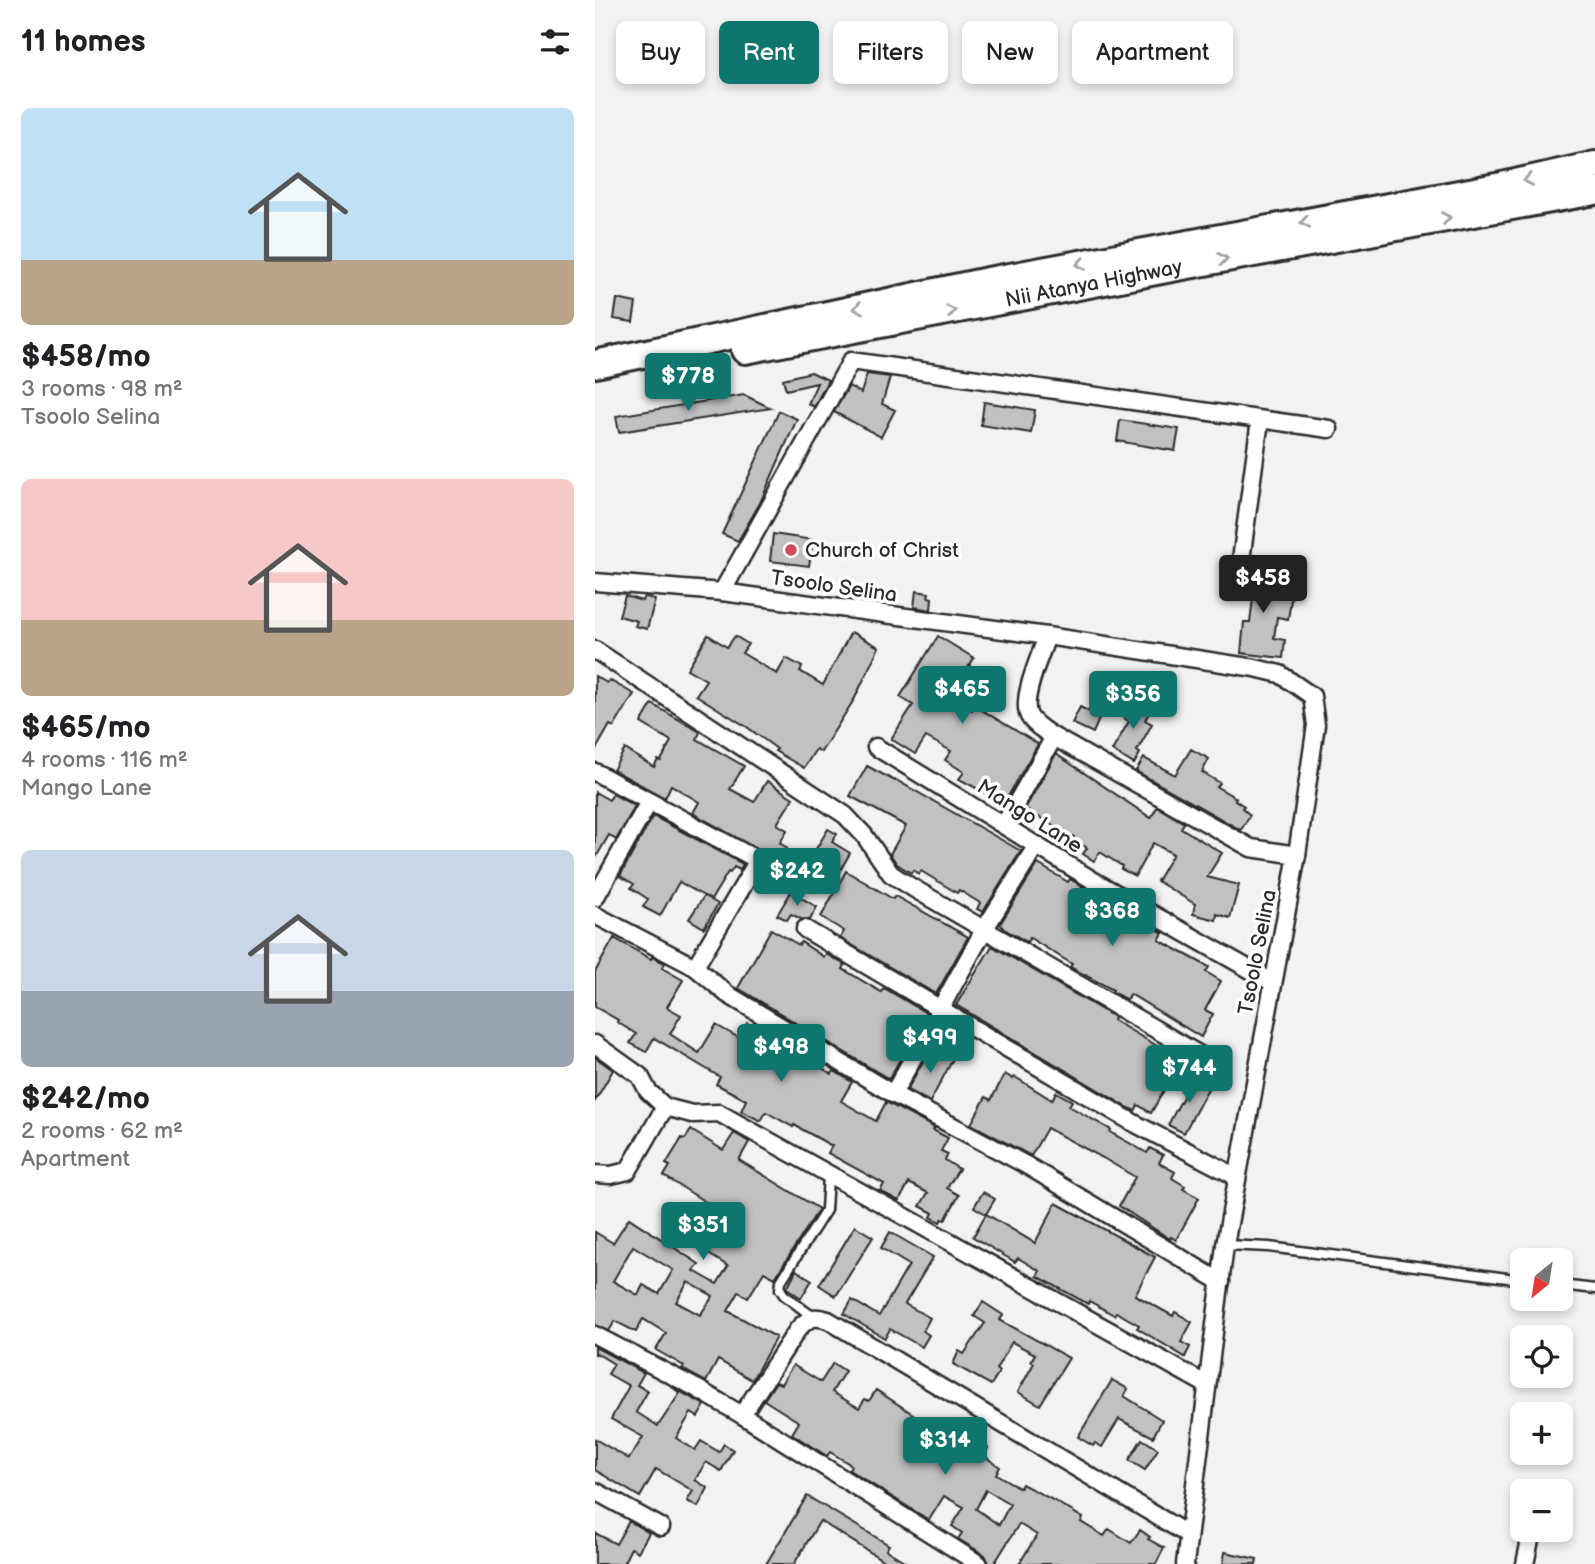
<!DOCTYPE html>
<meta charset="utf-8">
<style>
:root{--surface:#fff;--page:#f6f6f6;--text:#202124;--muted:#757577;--accent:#0f766e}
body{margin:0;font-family:"Balsamiq Sans",sans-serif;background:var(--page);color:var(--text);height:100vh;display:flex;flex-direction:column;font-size:26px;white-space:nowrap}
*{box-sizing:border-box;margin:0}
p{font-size:23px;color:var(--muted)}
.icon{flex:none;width:38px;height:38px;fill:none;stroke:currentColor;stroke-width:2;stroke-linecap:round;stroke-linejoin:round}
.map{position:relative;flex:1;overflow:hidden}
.details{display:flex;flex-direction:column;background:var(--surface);width:595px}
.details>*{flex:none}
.guide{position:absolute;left:21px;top:21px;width:665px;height:63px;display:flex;gap:14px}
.needle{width:46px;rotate:210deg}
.buttons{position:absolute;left:915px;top:1248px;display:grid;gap:14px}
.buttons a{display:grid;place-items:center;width:63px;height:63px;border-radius:10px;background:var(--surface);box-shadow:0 4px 10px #0003;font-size:35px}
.price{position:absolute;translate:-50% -60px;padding:0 16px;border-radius:7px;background:var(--accent);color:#fff;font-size:23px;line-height:46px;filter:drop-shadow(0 2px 4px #0008)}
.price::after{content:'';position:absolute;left:50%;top:42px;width:21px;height:16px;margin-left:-10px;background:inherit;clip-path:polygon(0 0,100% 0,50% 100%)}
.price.on{background:#222;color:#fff}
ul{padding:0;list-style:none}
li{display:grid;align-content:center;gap:14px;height:371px;padding:0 21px}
li span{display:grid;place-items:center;height:217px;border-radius:10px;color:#555}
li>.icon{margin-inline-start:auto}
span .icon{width:126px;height:126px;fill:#fffc;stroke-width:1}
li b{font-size:30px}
h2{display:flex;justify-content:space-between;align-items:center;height:84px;padding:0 21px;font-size:30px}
.tag{padding:0 24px;border-radius:10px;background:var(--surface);box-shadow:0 4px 10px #0003;font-size:24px;line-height:63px}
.tag.on{background:var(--accent);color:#fff}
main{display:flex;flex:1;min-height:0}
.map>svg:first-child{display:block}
.building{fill:#c1c1c1;stroke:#2b2b2b;stroke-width:2;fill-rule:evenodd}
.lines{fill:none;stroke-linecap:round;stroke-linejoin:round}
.service-casing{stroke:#2b2b2b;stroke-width:13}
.minor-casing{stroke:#2b2b2b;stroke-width:21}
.primary-casing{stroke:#2b2b2b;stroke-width:32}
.service{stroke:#fff;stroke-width:8}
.minor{stroke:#fff;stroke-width:16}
.primary{stroke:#fff;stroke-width:26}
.oneway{stroke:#a0a0a0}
.poi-dot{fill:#d1495b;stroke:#fff;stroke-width:2.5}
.labels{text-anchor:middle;stroke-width:7;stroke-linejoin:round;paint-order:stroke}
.street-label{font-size:21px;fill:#2b2b2b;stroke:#fff}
.poi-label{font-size:21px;fill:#2b2b2b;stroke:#fff;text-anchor:start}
</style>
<main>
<section class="details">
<h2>11 homes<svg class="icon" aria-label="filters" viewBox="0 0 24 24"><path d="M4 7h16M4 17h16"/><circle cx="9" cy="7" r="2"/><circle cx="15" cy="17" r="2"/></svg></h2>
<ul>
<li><span style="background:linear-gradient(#bfe0f5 70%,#b9a48a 0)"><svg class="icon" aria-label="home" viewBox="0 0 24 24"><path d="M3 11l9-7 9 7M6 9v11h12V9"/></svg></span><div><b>$458/mo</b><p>3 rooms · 98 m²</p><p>Tsoolo Selina</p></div></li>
<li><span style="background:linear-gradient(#f6c9c9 65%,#b9a48a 0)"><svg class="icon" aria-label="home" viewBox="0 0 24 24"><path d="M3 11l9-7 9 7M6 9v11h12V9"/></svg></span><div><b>$465/mo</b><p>4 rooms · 116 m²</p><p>Mango Lane</p></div></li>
<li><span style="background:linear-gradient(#c9d6e8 65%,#9aa5b1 0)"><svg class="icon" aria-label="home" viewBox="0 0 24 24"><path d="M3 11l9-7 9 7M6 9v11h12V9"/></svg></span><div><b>$242/mo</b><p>2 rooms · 62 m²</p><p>Apartment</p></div></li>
</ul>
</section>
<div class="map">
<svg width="1000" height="1564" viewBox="0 0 1000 1564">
<rect width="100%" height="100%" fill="#f2f2f2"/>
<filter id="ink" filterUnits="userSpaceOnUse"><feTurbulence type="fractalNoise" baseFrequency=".0143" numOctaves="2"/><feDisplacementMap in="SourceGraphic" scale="14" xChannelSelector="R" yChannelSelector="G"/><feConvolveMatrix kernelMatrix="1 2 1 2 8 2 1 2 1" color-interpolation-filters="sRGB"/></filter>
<g filter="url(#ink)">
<g class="building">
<path d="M22 299 41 303 38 322 19 319Z"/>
<path d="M216 372 233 380 219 407 213 404 222 383 191 390 188 379Z"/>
<path d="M272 374 295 377 287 404 300 410 286 437 239 412 254 386 266 393Z"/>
<path d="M149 395 176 408 24 432 21 416Z"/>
<path d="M389 402 440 410 436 433 386 425Z"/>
<path d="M184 411 202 419 165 503 143 541 127 534Z"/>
<path d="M525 420 584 429 580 451 522 441Z"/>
<path d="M178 534 218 540 214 566 175 561Z"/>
<path d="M632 574 687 583 686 586 698 588 693 619 682 617 679 638 690 640 688 658 646 653 649 622H655L659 591 630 586Z"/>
<path d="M321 591 334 593 333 597 337 598 336 610 319 607Z"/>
<path d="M30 596 47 601 49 596 60 600 52 629 40 626 42 621 24 616Z"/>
<path d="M256 632 284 647 260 698 226 752 221 749 209 768 180 751 182 749 152 727 101 695 111 680 92 669 113 635 132 647 140 636 153 644 147 653 182 674 191 658 207 667 205 671 228 685Z"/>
<path d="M343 636 379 658 369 674 363 670 348 692 377 710 380 706 443 744 408 805 399 800 400 798 364 779 369 772 350 760 356 751 331 737 320 754 296 739 318 705 305 697Z"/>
<path d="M0 676 12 683 14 680 39 694 19 727 15 725 0 751Z"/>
<path d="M537 697 557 708 550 720 557 724 542 751 545 753 539 764 517 751 534 721 527 717Z"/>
<path d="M57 704 105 732 102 739 149 766 135 789 159 802 172 781 198 798 182 824 192 830 185 843 192 848 172 884 164 879 170 862 165 851 98 813 104 802 76 785 70 798 18 770 30 749 59 767 63 760 66 761 76 741 46 723Z"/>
<path d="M485 707 505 717 498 733 477 723Z"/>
<path d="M596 749 614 759 607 772 625 783 622 787 641 798 640 800 649 806 647 808 655 815 646 830 541 771 549 758 580 775Z"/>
<path d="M461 754 556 818 562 807 589 823 586 828 627 853 612 877 644 885 635 918 622 914 621 920 598 914 600 904 562 881 578 854 558 843 540 876 526 869 527 866 505 852 499 861 488 854 492 848 478 838 479 837 430 809Z"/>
<path d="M272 766 300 781 301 780 426 851 388 912 382 909 385 903 364 890 362 893 326 871 324 874 318 870 316 873 302 864 295 854 311 826 255 796Z"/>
<path d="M0 792 14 800 18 794 40 806 21 840 14 835 0 859Z"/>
<path d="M58 816 148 864 145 870 139 867 135 873 133 872 116 900 84 882 65 916 48 907 53 899 36 888 39 884 25 876Z"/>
<path d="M233 829 242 834 237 842 255 853 242 876 215 859Z"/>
<path d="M443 864 473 882 475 879 504 897 502 900 535 918 537 914 560 928 568 933 564 940 614 967 611 972 626 981 610 1010 618 1014 606 1037 535 994 532 1000 517 992 518 990 475 967 477 964 435 938 432 942 409 929 405 924Z"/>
<path d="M251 871 298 899 300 896 373 937 341 994 245 938 249 931 226 917Z"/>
<path d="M196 892 222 907 215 920 206 919 196 914 192 920 182 915Z"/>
<path d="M109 896 123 904 109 928 94 919Z"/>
<path d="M176 929 204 945 206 942 229 957 231 954 250 965 248 969 286 992 289 988 331 1013 294 1079 143 988Z"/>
<path d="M19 938 56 959 57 957 70 963 67 968 88 980 72 1007 86 1015 75 1034 104 1053 121 1025 144 1038 152 1023 168 1031 164 1038 174 1043 173 1045 210 1066 213 1060 237 1074 239 1071 257 1082 246 1101 281 1121 291 1102 340 1128 338 1130 353 1138 346 1151 353 1154 350 1160 364 1169 352 1188 364 1195 350 1220 347 1219 345 1222 336 1217 338 1213 325 1206 333 1193 314 1183 304 1201 285 1191 289 1184 233 1153 237 1146 199 1125 198 1127 171 1112 166 1121 146 1111 151 1100 121 1084 125 1077 59 1038 51 1052 35 1043 41 1034 22 1022 23 1020 0 1007V972Z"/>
<path d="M397 946 519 1017 518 1020 586 1060 556 1113 543 1105 540 1111 532 1107 361 1005Z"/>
<path d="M336 1047 358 1059 335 1102 312 1090Z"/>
<path d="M0 1057 18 1070 0 1101Z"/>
<path d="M410 1074 418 1079 420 1077 457 1100 461 1092 477 1101 474 1106 516 1130 515 1132 552 1153 555 1148 568 1155 564 1163 580 1172 577 1178 590 1186 588 1189 604 1198 581 1240 576 1237 575 1239 524 1206 540 1177 508 1158 452 1128 436 1156 376 1124 391 1097 396 1100Z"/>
<path d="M599 1076 615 1085 589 1133 573 1125Z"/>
<path d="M96 1130 128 1150 139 1133 154 1142 144 1160 224 1209 180 1278 169 1272 153 1298 144 1292 133 1311 181 1337 157 1380 123 1360 111 1382 87 1369 89 1366 61 1350 71 1333 48 1319 41 1332 20 1321 14 1331 0 1325V1232L18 1243 34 1218 104 1264 99 1271 122 1284 133 1266 110 1252 133 1216 69 1176 75 1166 71 1164 87 1138 90 1139ZM38 1246 78 1270 64 1294 48 1285 43 1295 18 1281ZM93 1282 118 1296 105 1315 81 1302Z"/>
<path d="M388 1192 400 1199 391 1214 379 1207Z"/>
<path d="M461 1203 560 1257 540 1295 578 1316 580 1312 597 1322 586 1342 595 1347 590 1357 542 1328 544 1325 521 1312 519 1315 494 1301 493 1304 442 1276 445 1271 423 1258 420 1262 378 1237 391 1214 440 1243Z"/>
<path d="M260 1226 278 1237 241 1296 224 1285Z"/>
<path d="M295 1232 338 1257 310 1304 335 1318 328 1331 334 1335 327 1347 295 1329 290 1338 249 1314 257 1300 284 1316 314 1265 286 1248Z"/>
<path d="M201 1270 217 1280 206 1298 192 1288Z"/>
<path d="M388 1302 408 1315 405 1320 474 1358 445 1405 423 1392 439 1363 436 1361 440 1354 417 1342 401 1369 404 1372 396 1385 358 1364 364 1351 369 1354 390 1323 379 1316Z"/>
<path d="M0 1347 49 1373 42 1385 53 1391 41 1412 63 1426 85 1393 77 1387 110 1405 103 1417 96 1413 81 1438 100 1450 106 1441 124 1452 129 1444 138 1450 126 1471 111 1462 100 1480 113 1488 103 1507 92 1501 98 1491 61 1469 45 1497 0 1470V1439L34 1459 48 1437 16 1419 34 1386 13 1374 19 1364 1 1353 0 1355Z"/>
<path d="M238 1363 250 1371 237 1392 264 1408 270 1399 274 1401 281 1390 324 1418 318 1428 345 1443 358 1449 360 1447 374 1455 383 1441 393 1448 389 1456 405 1467 401 1474 425 1488 427 1484 458 1500 488 1518 486 1522 509 1536 514 1529 536 1543 545 1530 555 1537 553 1539 569 1548 561 1564H424L442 1535 424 1524 399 1564H394L390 1555 363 1539 367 1533 357 1526 369 1507 349 1496 334 1520 254 1470 256 1465 235 1452 232 1456 197 1434 204 1422 169 1400 181 1382 186 1384 198 1365 226 1382ZM391 1490 415 1504 404 1525 381 1509Z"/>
<path d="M517 1380 533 1389 529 1396 567 1420 558 1437 524 1419 507 1447 500 1443 498 1446 483 1437Z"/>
<path d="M547 1439 563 1449 550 1470 534 1460Z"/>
<path d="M212 1496 294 1545 291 1550 314 1564H294L225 1521 199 1564H171Z"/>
<path d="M34 1521 54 1533 43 1552 36 1548 28 1564H0V1533L21 1544Z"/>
<path d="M630 1552 662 1559 661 1564H628Z"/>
</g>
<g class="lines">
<g class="service-casing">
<g id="service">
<path d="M630 1245 674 1247 928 1280"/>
<path d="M966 1285 1000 1289"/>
<path d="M218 1317 189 1295 185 1289 186 1281 231 1210 233 1176"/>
</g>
</g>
<g class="minor-casing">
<g id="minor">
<path d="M646 560 665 420"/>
<path d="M0 582 127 592 452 636 660 668 685 674 717 696 721 725 702 855 630 1245 590 1564"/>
<path d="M127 592 256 361 734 429"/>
<path d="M452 636C446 654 425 699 434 716 439 725 450 731 459 737L656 848 702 855"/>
<path d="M0 650 250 815 269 835 296 874 318 888 622 1065"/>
<path d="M281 747 499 881 677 982"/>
<path d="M0 772 157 857 160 861 159 867 100 967"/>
<path d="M409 825 459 737"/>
<path d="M0 898 54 802"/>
<path d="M0 915 100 967 132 994 298 1094 431 1165 626 1282"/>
<path d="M210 929 537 1122 642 1177"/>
<path d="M0 1044 45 1076 53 1091 70 1107 97 1114 124 1113 612 1385"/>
<path d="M298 1094 389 930 442 845"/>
<path d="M0 1174 16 1175 33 1171 70 1107"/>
<path d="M0 1335 101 1388 147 1415 384 1564"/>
<path d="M147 1415 203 1329C213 1318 219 1315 233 1320L592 1534"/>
<path d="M0 1491 66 1527"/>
<path d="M930 1564 935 1540"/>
</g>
</g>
<g class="primary-casing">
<g id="primary">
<path id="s1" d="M150 350 582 267 1000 191"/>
<path d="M0 364 393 281 907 186 1000 165"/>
</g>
</g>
<use href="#service" class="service"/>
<use href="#minor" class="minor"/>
<use href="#primary" class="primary"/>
</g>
<defs><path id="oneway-chevron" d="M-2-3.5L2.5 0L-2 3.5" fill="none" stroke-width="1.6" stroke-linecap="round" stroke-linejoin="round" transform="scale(1.75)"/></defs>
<g class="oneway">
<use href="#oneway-chevron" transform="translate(933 180) rotate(168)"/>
<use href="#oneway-chevron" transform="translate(851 218) rotate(-10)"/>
<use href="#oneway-chevron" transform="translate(710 222) rotate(169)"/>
<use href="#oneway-chevron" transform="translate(628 259) rotate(-10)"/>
<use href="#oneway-chevron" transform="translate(486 264) rotate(170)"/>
<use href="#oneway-chevron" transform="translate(263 308) rotate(168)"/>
<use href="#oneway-chevron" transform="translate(356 311) rotate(-11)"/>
</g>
</g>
<circle class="poi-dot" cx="196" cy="550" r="7"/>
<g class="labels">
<g class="street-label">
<text dy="7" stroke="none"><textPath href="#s1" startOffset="355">Nii Atanya Highway</textPath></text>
<text transform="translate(239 586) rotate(8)" y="7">Tsoolo Selina</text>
<text transform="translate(435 816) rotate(32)" y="7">Mango Lane</text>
<text transform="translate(662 952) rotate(-79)" y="7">Tsoolo Selina</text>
</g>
<g class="poi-label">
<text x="210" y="557">Church of Christ</text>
</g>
</g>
</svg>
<div class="buttons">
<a><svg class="needle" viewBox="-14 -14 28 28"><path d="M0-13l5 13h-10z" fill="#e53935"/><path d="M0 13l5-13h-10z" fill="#757577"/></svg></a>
<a><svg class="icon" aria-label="locate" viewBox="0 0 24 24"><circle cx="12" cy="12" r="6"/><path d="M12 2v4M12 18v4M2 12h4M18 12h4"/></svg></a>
<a>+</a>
<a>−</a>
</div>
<b class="price" style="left:93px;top:413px">$778</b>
<b class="price on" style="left:668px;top:615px">$458</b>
<b class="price" style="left:367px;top:726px">$465</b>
<b class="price" style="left:538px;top:731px">$356</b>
<b class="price" style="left:202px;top:908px">$242</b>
<b class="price" style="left:517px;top:948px">$368</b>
<b class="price" style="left:335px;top:1075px">$499</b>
<b class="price" style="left:186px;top:1084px">$498</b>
<b class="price" style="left:594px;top:1105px">$744</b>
<b class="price" style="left:108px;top:1262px">$351</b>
<b class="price" style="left:350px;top:1477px">$314</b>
<div class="guide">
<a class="tag">Buy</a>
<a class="tag on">Rent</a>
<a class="tag">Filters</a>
<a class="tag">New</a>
<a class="tag">Apartment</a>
</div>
</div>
</main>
